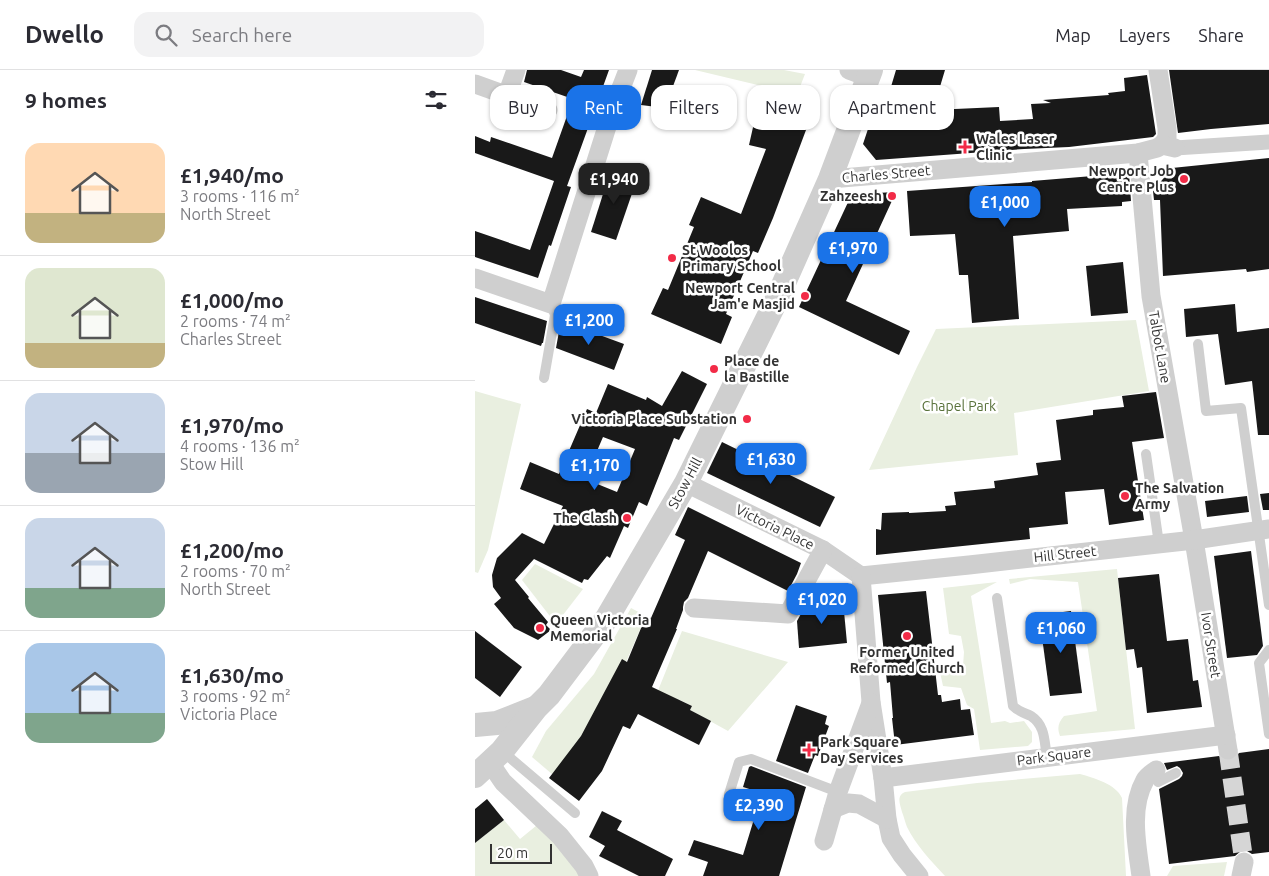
<!DOCTYPE html>
<meta charset="utf-8">
<style>
:root{--surface:#fff;--page:#f2f2f3;--text:#2b2b33;--muted:#7c7c81;--line:#e1e1e2;--accent:#1a73e8}
body{margin:0;font-family:Ubuntu,sans-serif;background:var(--page);color:var(--text);height:100vh;display:flex;flex-direction:column;font-size:19px;white-space:nowrap}
*{box-sizing:border-box;margin:0}
p{font-size:16px;color:var(--muted)}
.icon{flex:none;width:28px;height:28px;fill:none;stroke:currentColor;stroke-width:2;stroke-linecap:round;stroke-linejoin:round}
.map{position:relative;flex:1;overflow:hidden}
.drawer{display:flex;flex-direction:column;background:var(--surface);width:475px}
.drawer>*{flex:none}
.guide{position:absolute;left:15px;top:15px;width:475px;height:45px;display:flex;gap:10px}
.scale{position:absolute;left:15px;bottom:12px;width:62px;box-sizing:border-box;padding-left:5px;border:2px solid #323232;border-top:0;font-size:14px;line-height:18px;white-space:nowrap;color:#323232;-webkit-text-stroke:4px #fff;paint-order:stroke}
.price{position:absolute;translate:-50% -42px;padding:0 11px;border-radius:10px;background:var(--accent);color:#fff;font-size:16px;line-height:32px;filter:drop-shadow(0 1px 2px #0008)}
.price::after{content:'';position:absolute;left:50%;top:30px;width:15px;height:11px;margin-left:-8px;background:inherit;clip-path:polygon(0 0,100% 0,50% 100%)}
.price.selected{background:#222;color:#fff}
ul{padding:0;list-style:none}
li{display:flex;align-items:center;gap:15px;height:125px;padding:0 25px}
li+li{border-top:1px solid var(--line)}
li span{display:grid;place-items:center;flex:none;width:140px;height:100px;border-radius:15px;color:#555}
li>.icon{margin-inline-start:auto}
span .icon{width:60px;height:60px;fill:#fffc;stroke-width:1}
li b{font-size:21px}
h2{display:flex;justify-content:space-between;align-items:center;height:60px;padding:0 25px;font-size:21px}
.chip{padding:0 18px;border-radius:15px;background:var(--surface);box-shadow:0 1px 4px #0004;font-size:18px;line-height:45px}
.chip.selected{background:var(--accent);color:#fff}
header{display:flex;align-items:center;gap:30px;box-sizing:border-box;height:70px;padding:0 25px;background:var(--surface);border-bottom:1px solid var(--line)}
header strong{font-size:24px}
nav{display:flex;gap:28px;margin-inline-start:auto;font-size:18px}
.search{width:350px;height:45px;background:var(--page);display:flex;align-items:center;gap:12px;box-sizing:border-box;padding:0 18px;border-radius:15px;color:var(--muted);font-size:19px}
main{display:flex;flex:1;min-height:0}
.map>svg:first-child{display:block}
.green{fill:#e9efe0}
.building{fill:#191919;fill-rule:evenodd}
.lines{fill:none;stroke-linecap:round;stroke-linejoin:round}
.minor-tunnel{stroke:#d6d6d6;stroke-width:19;stroke-dasharray:19 9;stroke-linecap:butt}
.service{stroke:#cfcfcf;stroke-width:10}
.pedestrian{stroke:#cfcfcf;stroke-width:15}
.minor{stroke:#cfcfcf;stroke-width:19}
.tertiary{stroke:#cfcfcf;stroke-width:24}
.poi-dot{fill:#f22b47;stroke:#fff;stroke-width:2}
.labels{text-anchor:middle;stroke-width:5;stroke-linejoin:round;paint-order:stroke}
.poi-label{font-size:14px;font-weight:bold;fill:#323232;stroke:#fff;text-anchor:start}
.street-label{font-size:14px;fill:#323232;stroke:#fff}
.park-label{font-size:14px;fill:#59723b;stroke:#fff}
</style>
<header>
<strong>Dwello</strong>
<div class="search"><svg class="icon" aria-label="search" viewBox="0 0 24 24"><circle cx="10" cy="10" r="6"/><path d="M15 15l6 6"/></svg>Search here</div>
<nav><a>Map</a><a>Layers</a><a>Share</a></nav>
</header>
<main>
<section class="drawer">
<h2>9 homes<svg class="icon" aria-label="filters" viewBox="0 0 24 24"><path d="M4 7h16M4 17h16"/><circle cx="9" cy="7" r="2"/><circle cx="15" cy="17" r="2"/></svg></h2>
<ul>
<li><span style="background:linear-gradient(#ffd9b3 70%,#c2b280 0)"><svg class="icon" aria-label="home" viewBox="0 0 24 24"><path d="M3 11l9-7 9 7M6 9v11h12V9"/></svg></span><div><b>£1,940/mo</b><p>3 rooms · 116 m²</p><p>North Street</p></div></li>
<li><span style="background:linear-gradient(#dfe7d0 75%,#c2b280 0)"><svg class="icon" aria-label="home" viewBox="0 0 24 24"><path d="M3 11l9-7 9 7M6 9v11h12V9"/></svg></span><div><b>£1,000/mo</b><p>2 rooms · 74 m²</p><p>Charles Street</p></div></li>
<li><span style="background:linear-gradient(#c9d6e8 60%,#9aa5b1 0)"><svg class="icon" aria-label="home" viewBox="0 0 24 24"><path d="M3 11l9-7 9 7M6 9v11h12V9"/></svg></span><div><b>£1,970/mo</b><p>4 rooms · 136 m²</p><p>Stow Hill</p></div></li>
<li><span style="background:linear-gradient(#c9d6e8 70%,#7fa58c 0)"><svg class="icon" aria-label="home" viewBox="0 0 24 24"><path d="M3 11l9-7 9 7M6 9v11h12V9"/></svg></span><div><b>£1,200/mo</b><p>2 rooms · 70 m²</p><p>North Street</p></div></li>
<li><span style="background:linear-gradient(#a9c7e8 70%,#7fa58c 0)"><svg class="icon" aria-label="home" viewBox="0 0 24 24"><path d="M3 11l9-7 9 7M6 9v11h12V9"/></svg></span><div><b>£1,630/mo</b><p>3 rooms · 92 m²</p><p>Victoria Place</p></div></li>
</ul>
</section>
<div class="map">
<svg width="794" height="806" viewBox="0 0 794 806">
<rect width="100%" height="100%" fill="#fff"/>
<g class="green">
<path d="M220 0H309L330 4 323 22 314 19 312 22Z"/>
<path d="M661 250 674 321 539 343 543 385 394 400 442 297 461 259Z"/>
<path d="M0 321 46 334 13 480 3 503 0 502Z"/>
<path d="M60 494 108 519 81 554 47 510Z"/>
<path d="M642 499 660 659 585 666C582 658 583 653 589 646L622 641 603 512 555 509 535 514 534 509Z"/>
<path d="M522 512 496 526 516 653 530 651 535 653 549 651 557 662V672L553 676 505 680 499 639 492 635 486 618 468 616 465 602 488 596 489 582 486 566 474 564 468 518Z"/>
<path d="M156 538 171 546 151 592 98 681 77 704 57 687 71 661 119 604Z"/>
<path d="M207 561 313 592 253 661 215 640 217 636 205 630 204 633 182 623Z"/>
<path d="M605 704C619 708 641 714 647 728L651 806H470C456 791 441 775 432 757 430 752 429 747 427 742 425 734 421 726 430 722L502 713Z"/>
<path d="M29 750 45 769 67 751 109 806H0V773Z"/>
<path d="M752 792 749 806H692L698 796Z"/>
</g>
<g class="building">
<path d="M52 0H86L106 7 109 0H134L92 116 96 117 76 176 74 175 63 208 0 187V161L55 180 79 111 0 83V66L15 72 16 67 77 88 98 29 49 12Z"/>
<path d="M177 0H204L190 38 166 35Z"/>
<path d="M421 0H470L458 40 524 37 525 51 558 49 556 34 576 33 568 30 634 25 633 23 650 21 649 8 672 5 681 64 678 67 594 77 549 79 401 90 388 74 397 47 406 50Z"/>
<path d="M694 0H794V54L736 59 703 63Z"/>
<path d="M314 19 343 28 298 148 283 183 278 181 251 244 257 247 246 274 176 244 188 218 193 220 219 157 214 155 226 127 266 144 291 79 274 75 281 44 293 46 300 27 310 29Z"/>
<path d="M794 88V199L772 202 771 199 688 206 685 130H679L678 121 697 98Z"/>
<path d="M135 102 163 106 141 170 116 162Z"/>
<path d="M654 103 656 131 647 132V136L592 139 594 161 538 166 544 249 497 253 493 205H484L480 164 435 166 432 121 557 112V111Z"/>
<path d="M421 122 371 231 435 261 424 285 324 237 375 128 381 124Z"/>
<path d="M648 192 653 243 616 246 611 196Z"/>
<path d="M0 227 72 251 68 273H67L66 276 0 253Z"/>
<path d="M760 234 762 262 794 258V365H783L777 311 750 315 743 264 711 267 709 239Z"/>
<path d="M89 252 149 274 139 300 81 278 85 256 88 257Z"/>
<path d="M207 301 232 314 204 370 199 368 172 436 164 432 153 458 149 456 135 488 132 486 113 510 109 509 107 513 59 489 40 510 54 527 53 528 73 552 71 555 76 560 63 570 39 558 19 534 26 528 18 517 17 505 22 488 47 463 69 474 88 436 45 419 55 392 84 404 112 339 121 343 133 314 171 330 172 327 187 336ZM128 367 160 379 142 422 110 409Z"/>
<path d="M681 322 689 368 657 372 669 450 634 455 629 419 590 422 593 454 554 458 555 469 401 485V459L406 460 407 443 434 442V443L471 441 470 436 481 435 479 422 520 418 519 411 563 405 561 393 586 390 581 350 618 345V340L649 337 647 326Z"/>
<path d="M247 372 360 427 345 457 232 403Z"/>
<path d="M794 423V440H788L785 424Z"/>
<path d="M772 426 774 442 732 447 730 431Z"/>
<path d="M213 437 326 493 322 504 313 521 233 481 213 528 209 532 208 537V540L201 559H202L177 617 217 636 215 640 236 651 224 675 163 644 155 659 148 656 127 701 104 731 74 708 106 666 147 589 152 592 171 546 176 548 210 470 200 465Z"/>
<path d="M776 481 788 576 782 585 752 588 739 486Z"/>
<path d="M684 504 692 571 713 569 718 611 723 610 727 637 672 643 667 597 662 598 659 579 651 580 643 508Z"/>
<path d="M451 521 463 625H466L467 632 485 629 486 640 495 639 499 665 420 675 417 648H418L415 612 412 613 403 525Z"/>
<path d="M368 531 372 573 324 578 322 551 331 535Z"/>
<path d="M596 541 607 623 575 626 564 545Z"/>
<path d="M0 561 47 597 25 627 0 608Z"/>
<path d="M321 635 352 646 350 654 354 656 343 686 340 685 333 703 301 691Z"/>
<path d="M794 679V782L777 784 772 781H766L760 786 694 794 684 719 704 709 707 706 708 703 705 698 702 696 692 700 689 693 744 686 749 690 754 691 760 688 764 683Z"/>
<path d="M276 696 331 717 304 806H228L233 792 213 785 219 770 268 785 287 723 268 717 274 697Z"/>
<path d="M12 729 29 750 0 773V739Z"/>
<path d="M127 741 147 751 142 760 198 789 190 806H164L124 786 130 776 114 767Z"/>
</g>
<g class="lines">
<path class="minor-tunnel" d="M753 680 769 792"/>
<g class="service">
<path d="M723 274 731 341 766 338 794 535"/>
<path d="M69 308 80 245 76 234"/>
<path d="M671 384 684 474"/>
<path d="M522 528 538 636C544 642 550 643 556 646 571 656 569 672 572 687"/>
<path d="M794 580 784 593 794 664"/>
<path d="M27 681 100 743"/>
<path d="M683 712 701 703"/>
<path d="M254 724 264 692 276 689 363 722"/>
</g>
<path class="pedestrian" d="M700 78 794 72"/>
<g class="minor">
<path d="M374 0 393 7"/>
<path d="M683 0 692 58V68L687 75"/>
<path d="M0 14 73 40"/>
<path d="M32 25 41 0"/>
<path d="M663 83 676 226 719 470 753 680"/>
<path d="M355 109 663 83 682 78 687 75 700 78"/>
<path d="M0 208 76 234 136 44 153 0"/>
<path d="M211 413 348 480 386 506"/>
<path d="M386 506 494 495 719 470 794 459"/>
<path d="M386 506 396 632 408 708 412 749 416 768 427 785 444 806"/>
<path d="M219 538 313 544 348 480"/>
<path d="M15 693 28 712 85 766 109 796 114 806"/>
<path d="M408 708 751 665"/>
<path d="M358 739 373 733 384 734 412 749"/>
<path d="M349 771 363 722 396 633"/>
<path d="M666 806C662 776 654 738 670 710 672 706 677 703 681 700"/>
<path d="M766 806 769 792"/>
</g>
<g class="tertiary">
<path d="M0 655 22 653 60 638"/>
<path d="M0 706 27 681 61 638 74 625 132 548 211 413 301 231 355 109 396 0"/>
</g>
</g>
<g class="poi-dot">
<path d="M487.5 69.5h5v5h5v5h-5v5h-5v-5h-5v-5h5z"/>
<circle cx="709" cy="109" r="5"/>
<circle cx="417" cy="126" r="5"/>
<circle cx="197" cy="188" r="5"/>
<circle cx="330" cy="226" r="5"/>
<circle cx="239" cy="299" r="5"/>
<circle cx="272" cy="349" r="5"/>
<circle cx="650" cy="426" r="5"/>
<circle cx="152" cy="448" r="5"/>
<circle cx="65" cy="558" r="5"/>
<circle cx="432" cy="566" r="5"/>
<path d="M331.5 672.5h5v5h5v5h-5v5h-5v-5h-5v-5h5z"/>
</g>
<g class="labels">
<g class="poi-label">
<text x="501" y="74">Wales Laser<tspan x="501" dy="16">Clinic</tspan></text>
<text x="699" y="106" text-anchor="end">Newport Job<tspan x="699" dy="16">Centre Plus</tspan></text>
<text x="407" y="131" text-anchor="end">Zahzeesh</text>
<text x="207" y="185">St Woolos<tspan x="207" dy="16">Primary School</tspan></text>
<text x="320" y="223" text-anchor="end">Newport Central<tspan x="320" dy="16">Jam'e Masjid</tspan></text>
<text x="249" y="296">Place de<tspan x="249" dy="16">la Bastille</tspan></text>
<text x="262" y="354" text-anchor="end">Victoria Place Substation</text>
<text x="660" y="423">The Salvation<tspan x="660" dy="16">Army</tspan></text>
<text x="142" y="453" text-anchor="end">The Clash</text>
<text x="75" y="555">Queen Victoria<tspan x="75" dy="16">Memorial</tspan></text>
<text x="432" y="587" text-anchor="middle">Former United<tspan x="432" dy="16">Reformed Church</tspan></text>
<text x="345" y="677">Park Square<tspan x="345" dy="16">Day Services</tspan></text>
</g>
<g class="street-label">
<text transform="translate(411 104) rotate(-5)" y="5">Charles Street</text>
<text transform="translate(685 277) rotate(80)" y="5">Talbot Lane</text>
<text transform="translate(210 413) rotate(-62)" y="5">Stow Hill</text>
<text transform="translate(300 457) rotate(26)" y="5">Victoria Place</text>
<text transform="translate(590 484) rotate(-6)" y="5">Hill Street</text>
<text transform="translate(736 575) rotate(81)" y="5">Ivor Street</text>
<text transform="translate(579 686) rotate(-7)" y="5">Park Square</text>
</g>
<g class="park-label">
<text x="484" y="341">Chapel Park</text>
</g>
</g>
</svg>
<div class="scale">20 m</div>
<b class="price selected" style="left:139px;top:135px">£1,940</b>
<b class="price" style="left:530px;top:158px">£1,000</b>
<b class="price" style="left:378px;top:204px">£1,970</b>
<b class="price" style="left:114px;top:276px">£1,200</b>
<b class="price" style="left:296px;top:415px">£1,630</b>
<b class="price" style="left:120px;top:421px">£1,170</b>
<b class="price" style="left:347px;top:555px">£1,020</b>
<b class="price" style="left:586px;top:584px">£1,060</b>
<b class="price" style="left:284px;top:761px">£2,390</b>
<div class="guide">
<a class="chip">Buy</a>
<a class="chip selected">Rent</a>
<a class="chip">Filters</a>
<a class="chip">New</a>
<a class="chip">Apartment</a>
</div>
</div>
</main>
